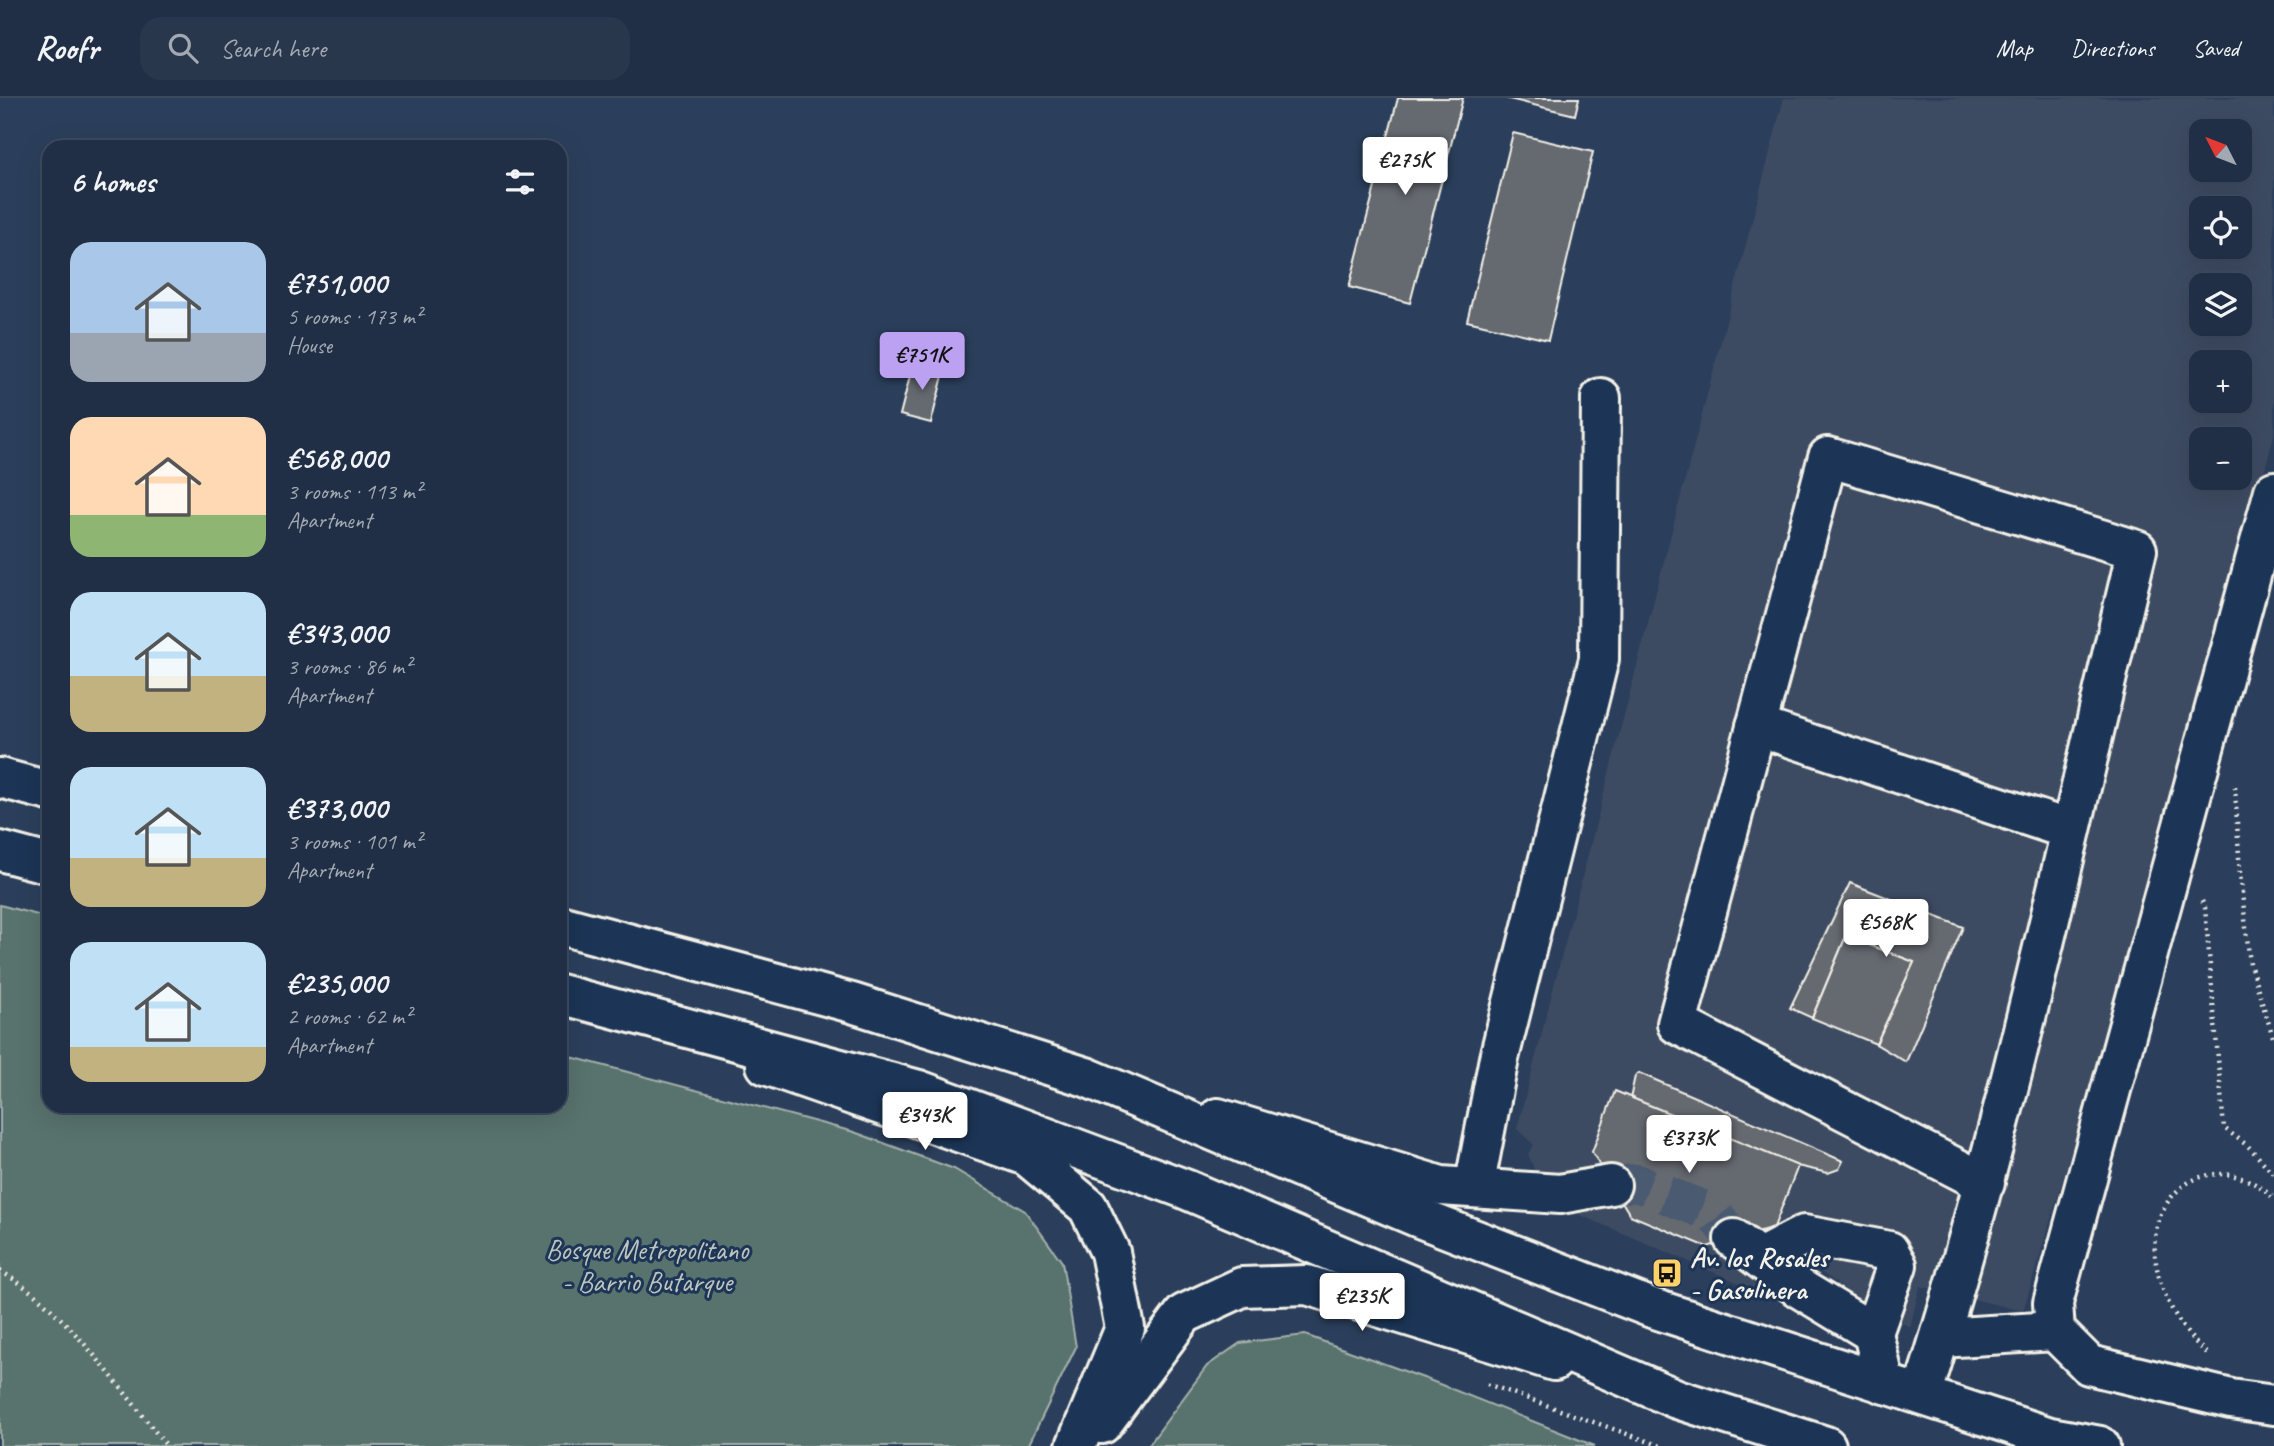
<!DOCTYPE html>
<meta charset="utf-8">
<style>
:root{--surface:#202f45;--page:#28374c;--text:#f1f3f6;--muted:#a2a9b3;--line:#3d4a5e;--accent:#bca0f2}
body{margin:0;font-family:Caveat,sans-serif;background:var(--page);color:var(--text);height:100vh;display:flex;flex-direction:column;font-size:26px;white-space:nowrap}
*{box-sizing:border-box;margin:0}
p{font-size:23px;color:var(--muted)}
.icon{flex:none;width:38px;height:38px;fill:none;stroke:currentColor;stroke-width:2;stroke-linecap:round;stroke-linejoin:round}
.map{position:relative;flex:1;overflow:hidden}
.panel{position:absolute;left:42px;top:42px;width:525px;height:973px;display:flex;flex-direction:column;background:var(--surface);border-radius:21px;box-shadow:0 7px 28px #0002,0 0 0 2px var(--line)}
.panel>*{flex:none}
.needle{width:46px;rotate:312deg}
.controls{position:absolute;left:2189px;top:21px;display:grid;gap:14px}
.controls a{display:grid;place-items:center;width:63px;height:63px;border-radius:14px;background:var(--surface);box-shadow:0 7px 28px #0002,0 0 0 2px var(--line);font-size:35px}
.price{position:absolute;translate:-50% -60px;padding:0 16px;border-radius:7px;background:#fff;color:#222;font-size:23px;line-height:46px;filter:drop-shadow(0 2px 4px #0008)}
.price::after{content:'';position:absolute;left:50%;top:42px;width:21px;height:16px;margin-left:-10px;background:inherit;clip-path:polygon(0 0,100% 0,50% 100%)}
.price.on{background:var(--accent);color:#111}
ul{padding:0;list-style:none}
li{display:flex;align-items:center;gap:21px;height:175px;padding:0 28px}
li span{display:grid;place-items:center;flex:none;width:196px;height:140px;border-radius:21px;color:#555}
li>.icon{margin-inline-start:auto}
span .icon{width:84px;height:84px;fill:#fffc;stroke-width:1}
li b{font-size:30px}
h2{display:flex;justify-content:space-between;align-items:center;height:84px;padding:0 28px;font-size:30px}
header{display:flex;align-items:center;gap:42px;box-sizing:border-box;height:98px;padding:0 35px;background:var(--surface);border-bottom:2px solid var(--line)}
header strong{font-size:33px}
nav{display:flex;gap:38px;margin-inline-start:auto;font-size:24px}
.search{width:490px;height:63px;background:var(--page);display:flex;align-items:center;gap:18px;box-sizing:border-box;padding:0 24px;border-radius:21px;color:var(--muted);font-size:26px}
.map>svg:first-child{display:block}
.built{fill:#3c4c62;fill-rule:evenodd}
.green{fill:#59726e;stroke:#a6b2ab;stroke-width:2}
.building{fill:#65696f;stroke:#f4f1e8;stroke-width:2}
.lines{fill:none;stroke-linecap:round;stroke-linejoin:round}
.minor-tunnel{stroke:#495a71;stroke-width:38;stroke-dasharray:38 19;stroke-linecap:butt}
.minor-casing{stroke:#f4f1e8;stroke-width:44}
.highway-casing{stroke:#f4f1e8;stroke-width:44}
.path{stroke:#f4f1e8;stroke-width:4.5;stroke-dasharray:2 5;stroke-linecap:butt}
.minor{stroke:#1d3557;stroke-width:38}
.highway{stroke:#1d3557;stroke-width:38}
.labels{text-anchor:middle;stroke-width:6;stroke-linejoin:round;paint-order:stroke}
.park-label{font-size:28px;fill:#bec5bd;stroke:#1d3557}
.poi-label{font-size:28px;font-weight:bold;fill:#f4f1e8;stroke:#1d3557;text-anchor:start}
</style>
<header>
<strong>Roofr</strong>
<div class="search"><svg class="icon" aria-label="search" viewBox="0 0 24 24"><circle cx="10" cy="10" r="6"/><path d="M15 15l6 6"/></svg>Search here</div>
<nav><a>Map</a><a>Directions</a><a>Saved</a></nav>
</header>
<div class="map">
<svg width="2274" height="1348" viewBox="0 0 2274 1348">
<rect width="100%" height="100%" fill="#2b3f5c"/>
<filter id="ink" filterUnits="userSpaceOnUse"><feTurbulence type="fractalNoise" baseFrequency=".0143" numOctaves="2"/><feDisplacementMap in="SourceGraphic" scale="14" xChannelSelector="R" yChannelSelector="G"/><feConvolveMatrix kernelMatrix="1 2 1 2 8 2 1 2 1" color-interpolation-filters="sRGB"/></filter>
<g filter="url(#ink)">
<path class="built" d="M1784 0H2274V337L2181 690 2023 1213 1920 1188 1910 1229 1863 1204 1796 1156 1753 1191 1578 1116 1564 1115 1554 1076 1539 1083 1528 1056 1534 1047 1517 1031ZM2202 33H2240V72H2202ZM2202 110H2240V149H2202ZM2202 187H2240V226H2202ZM2202 264H2240V303H2202ZM2202 341H2240V380H2202Z"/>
<g class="green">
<path d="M0 807 49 820V1008H560V956L854 1034 954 1071 1025 1113 1062 1164 1076 1249 1028 1348H0Z"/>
<path d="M1305 1237 1429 1282 1595 1348H1148L1207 1268 1240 1245Z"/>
</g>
<g class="building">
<path d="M1398 0H1463L1410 205 1349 189Z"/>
<path d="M1505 0H1579L1575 17Z"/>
<path d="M1513 35 1593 54 1548 242 1467 223Z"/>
<path d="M914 262 945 270 931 325 900 317Z"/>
<path d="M1850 785 1963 829 1906 964 1876 946 1914 864 1846 838 1812 920 1790 910Z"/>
<path d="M1846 838 1914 864 1876 946 1812 920Z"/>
<path d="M1639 975 1843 1063 1839 1071 1828 1075 1797 1068 1630 1001 1635 978Z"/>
<path d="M1615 993 1798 1068 1774 1129 1707 1149 1630 1117 1592 1054Z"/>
</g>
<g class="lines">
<path class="minor-tunnel" d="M1611 1087 1637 1085 1714 1116 1734 1141"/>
<g class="minor-casing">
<g id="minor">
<path d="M2274 393 2053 1205 2055 1233 2089 1267 2231 1301 2274 1307"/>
<path d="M1756 628 2070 732"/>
<path d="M766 967 1027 1058 1088 1109 1110 1154 1125 1230 1076 1348"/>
<path d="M1218 1020 1441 1088 1560 1096 1611 1087"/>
<path d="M1474 1090 1499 960 1599 561 1601 300"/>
<path d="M1734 1141 1799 1190 1873 1235 1885 1286"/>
<path d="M1760 1160 1804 1137 1889 1153 1897 1167 1873 1235"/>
<path d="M1940 1240 2055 1233"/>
<path d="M1922 1297C2009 1020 2069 734 2137 452L1828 359 1677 926 1985 1085"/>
<path d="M1102 1326 1184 1216 1242 1189 1307 1187 1554 1263"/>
</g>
</g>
<g class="highway-casing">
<g id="highway">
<path d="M0 680 49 693"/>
<path d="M0 753 49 766"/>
<path d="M560 827 852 905 1086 979 1417 1119 1652 1210 2050 1339 2100 1348"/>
<path d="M560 896 919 992 1185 1091 1677 1301 1826 1348"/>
</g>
</g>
<g class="path">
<path d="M2235 689 2240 776 2250 866 2274 942"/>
<path d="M2202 803 2205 810 2224 1030 2248 1048 2274 1076"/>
<path d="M0 1173C64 1208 120 1291 167 1348"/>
<path d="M2207 1255C2171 1226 2140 1159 2162 1114 2185 1067 2240 1065 2274 1101"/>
<path d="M1487 1286 1661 1348"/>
</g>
<use href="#minor" class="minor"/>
<use href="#highway" class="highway"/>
</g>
</g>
<defs>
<g id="bus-square" transform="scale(1.575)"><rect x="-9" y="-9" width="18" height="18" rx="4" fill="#ffd166" stroke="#1d3557"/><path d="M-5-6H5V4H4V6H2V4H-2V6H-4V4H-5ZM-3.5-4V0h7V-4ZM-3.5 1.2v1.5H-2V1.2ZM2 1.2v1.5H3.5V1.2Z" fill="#111"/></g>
</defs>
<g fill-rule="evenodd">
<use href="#bus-square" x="1667" y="1175"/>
</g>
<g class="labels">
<g class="park-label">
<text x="647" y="1161">Bosque Metropolitano<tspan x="647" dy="32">- Barrio Butarque</tspan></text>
</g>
<g class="poi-label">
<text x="1690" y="1169">Av. los Rosales<tspan x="1690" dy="32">- Gasolinera</tspan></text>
</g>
</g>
</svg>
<div class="controls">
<a><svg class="needle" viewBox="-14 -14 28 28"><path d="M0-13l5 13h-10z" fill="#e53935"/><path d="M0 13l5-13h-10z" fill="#a2a9b3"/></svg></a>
<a><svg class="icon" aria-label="locate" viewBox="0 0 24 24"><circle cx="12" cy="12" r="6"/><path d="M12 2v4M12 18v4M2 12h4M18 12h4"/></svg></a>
<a><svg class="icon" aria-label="layers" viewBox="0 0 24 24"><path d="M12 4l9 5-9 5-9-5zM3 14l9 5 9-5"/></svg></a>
<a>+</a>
<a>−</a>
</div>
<b class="price" style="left:1405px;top:99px">€275K</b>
<b class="price on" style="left:922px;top:294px">€751K</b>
<b class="price" style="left:1886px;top:861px">€568K</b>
<b class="price" style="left:925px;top:1054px">€343K</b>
<b class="price" style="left:1689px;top:1077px">€373K</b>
<b class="price" style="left:1362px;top:1235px">€235K</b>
<section class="panel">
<h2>6 homes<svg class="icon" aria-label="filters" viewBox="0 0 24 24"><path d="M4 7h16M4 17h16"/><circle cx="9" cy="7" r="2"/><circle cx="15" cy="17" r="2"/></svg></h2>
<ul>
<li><span style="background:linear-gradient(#a9c7e8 65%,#9aa5b1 0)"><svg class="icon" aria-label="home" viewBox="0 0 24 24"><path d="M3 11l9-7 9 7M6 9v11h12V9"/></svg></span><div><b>€751,000</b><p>5 rooms · 173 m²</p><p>House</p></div></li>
<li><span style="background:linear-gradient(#ffd9b3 70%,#8fb573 0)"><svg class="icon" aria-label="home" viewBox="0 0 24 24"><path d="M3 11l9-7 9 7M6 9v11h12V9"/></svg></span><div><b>€568,000</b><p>3 rooms · 113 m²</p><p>Apartment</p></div></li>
<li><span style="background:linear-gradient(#bfe0f5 60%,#c2b280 0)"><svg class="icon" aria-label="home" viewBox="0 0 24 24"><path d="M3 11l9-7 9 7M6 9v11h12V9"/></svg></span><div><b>€343,000</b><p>3 rooms · 86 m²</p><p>Apartment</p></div></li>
<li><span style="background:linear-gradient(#bfe0f5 65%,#c2b280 0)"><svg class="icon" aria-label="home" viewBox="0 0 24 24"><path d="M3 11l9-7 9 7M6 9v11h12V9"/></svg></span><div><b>€373,000</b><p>3 rooms · 101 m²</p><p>Apartment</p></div></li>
<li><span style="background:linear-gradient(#bfe0f5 75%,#c2b280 0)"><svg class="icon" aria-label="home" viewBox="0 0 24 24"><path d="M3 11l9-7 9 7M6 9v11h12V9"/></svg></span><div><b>€235,000</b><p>2 rooms · 62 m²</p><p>Apartment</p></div></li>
</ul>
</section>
</div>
